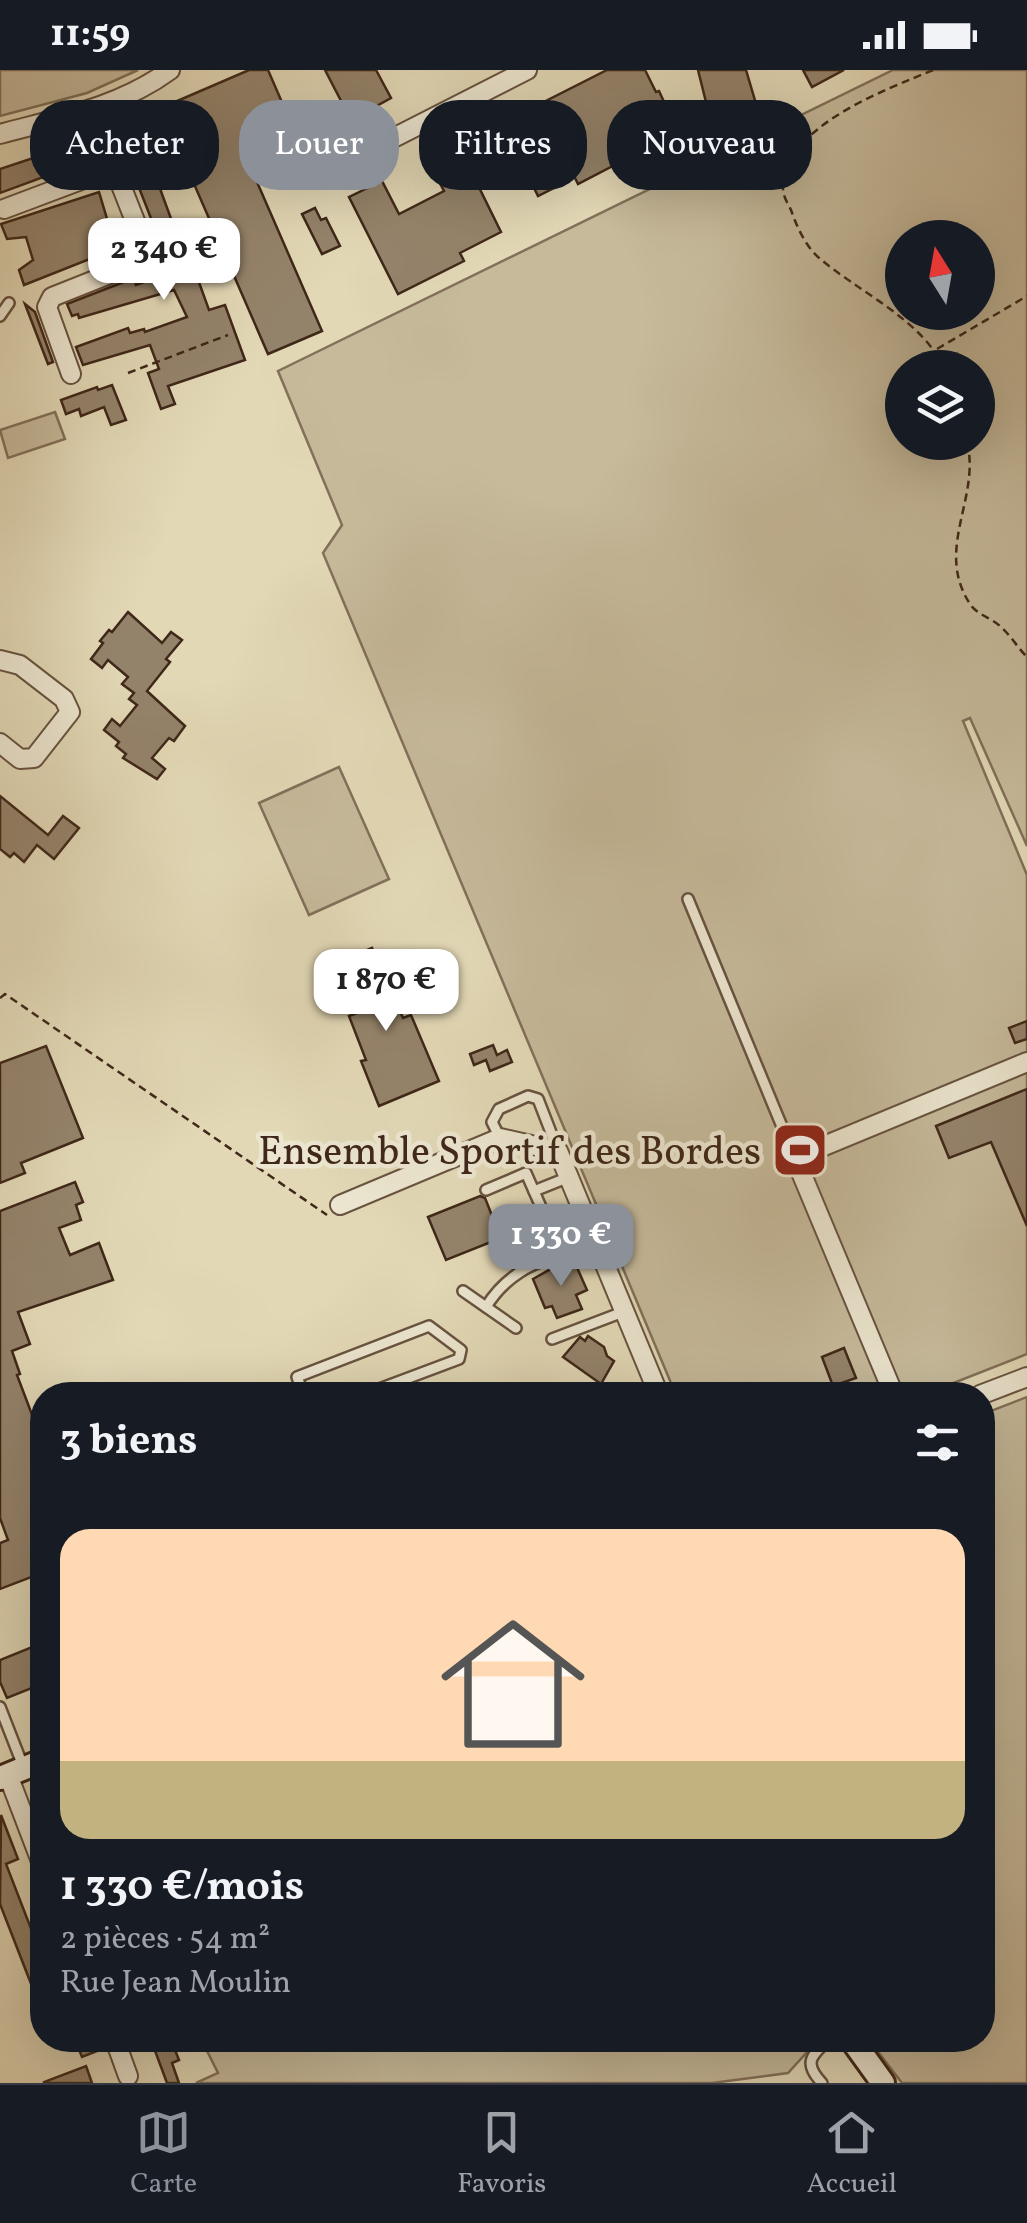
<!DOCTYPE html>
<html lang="fr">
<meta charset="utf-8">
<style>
:root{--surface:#171b24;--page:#242831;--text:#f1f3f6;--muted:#9ea1a6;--line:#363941;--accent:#8c9099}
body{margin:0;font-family:Vollkorn,serif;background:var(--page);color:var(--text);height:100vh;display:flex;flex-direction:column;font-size:38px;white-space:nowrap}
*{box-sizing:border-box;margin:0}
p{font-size:32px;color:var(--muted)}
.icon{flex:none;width:55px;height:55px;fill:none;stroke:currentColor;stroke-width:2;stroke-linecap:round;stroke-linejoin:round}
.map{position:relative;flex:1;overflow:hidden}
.panel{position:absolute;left:30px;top:1312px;width:965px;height:670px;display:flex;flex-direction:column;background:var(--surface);border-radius:40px;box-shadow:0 10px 40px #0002}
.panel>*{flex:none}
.guide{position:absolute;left:30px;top:30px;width:968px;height:90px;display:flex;gap:20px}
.needle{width:65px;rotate:349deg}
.controls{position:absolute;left:885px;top:150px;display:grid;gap:20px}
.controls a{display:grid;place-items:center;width:110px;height:110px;border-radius:50%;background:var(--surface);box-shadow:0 10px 40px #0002;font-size:50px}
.price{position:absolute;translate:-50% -85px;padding:0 22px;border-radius:20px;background:#fff;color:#222;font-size:32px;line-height:65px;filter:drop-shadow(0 2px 5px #0008)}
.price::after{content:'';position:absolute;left:50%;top:60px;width:30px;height:22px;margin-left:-15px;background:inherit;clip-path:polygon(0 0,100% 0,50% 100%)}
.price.active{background:var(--accent);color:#fff}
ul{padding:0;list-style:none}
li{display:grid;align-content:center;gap:20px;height:530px;padding:0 30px}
li span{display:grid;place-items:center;height:310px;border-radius:30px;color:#555}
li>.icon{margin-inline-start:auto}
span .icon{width:180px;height:180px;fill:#fffc;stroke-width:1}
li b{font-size:42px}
h2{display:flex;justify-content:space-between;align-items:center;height:120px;padding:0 30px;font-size:42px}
.pill{padding:0 35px;border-radius:40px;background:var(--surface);box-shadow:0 10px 40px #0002;font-size:35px;line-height:90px}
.pill.active{background:var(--accent);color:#fff}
.status{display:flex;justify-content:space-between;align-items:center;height:70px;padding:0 50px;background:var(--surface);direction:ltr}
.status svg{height:28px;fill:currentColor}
.tabs{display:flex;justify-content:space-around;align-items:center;height:140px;border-top:2px solid var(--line);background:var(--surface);font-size:28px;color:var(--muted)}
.tabs a{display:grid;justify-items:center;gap:5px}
.tabs .active{color:var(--accent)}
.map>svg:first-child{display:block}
.green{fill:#c6ba9b;stroke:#82705a;stroke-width:2.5;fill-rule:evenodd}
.building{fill:#94836b;stroke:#3f2719;stroke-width:2.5}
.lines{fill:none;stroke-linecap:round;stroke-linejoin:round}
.lane-casing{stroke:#685340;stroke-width:14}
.street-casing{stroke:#685340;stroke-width:22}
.secondary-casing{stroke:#3f2719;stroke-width:28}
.path{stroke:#3f2719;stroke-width:2.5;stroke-dasharray:8 5;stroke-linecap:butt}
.lane{stroke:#ece6d0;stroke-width:9}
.street{stroke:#ece6d0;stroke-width:18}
.secondary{stroke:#ece6d0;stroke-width:22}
.labels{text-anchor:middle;stroke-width:9;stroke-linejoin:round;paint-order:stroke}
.poi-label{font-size:40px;fill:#3f2719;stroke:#ece6d0;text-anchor:end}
</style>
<div class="status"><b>11:59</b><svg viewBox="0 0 49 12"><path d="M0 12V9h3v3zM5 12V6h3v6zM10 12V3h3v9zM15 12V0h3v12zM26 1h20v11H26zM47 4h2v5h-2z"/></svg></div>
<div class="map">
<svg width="1027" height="2013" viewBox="0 0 1027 2013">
<rect width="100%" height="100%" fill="#e2d8b6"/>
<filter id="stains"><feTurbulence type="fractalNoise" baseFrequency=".002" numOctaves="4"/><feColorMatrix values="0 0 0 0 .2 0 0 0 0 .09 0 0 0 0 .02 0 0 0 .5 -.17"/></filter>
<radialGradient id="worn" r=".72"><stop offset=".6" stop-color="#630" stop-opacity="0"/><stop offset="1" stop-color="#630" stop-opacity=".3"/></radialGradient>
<g class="green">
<path d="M0 0H138L87 23 0 46Z"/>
<path d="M893 0H1027V776L970 648 963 651 1027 805V1284L923 1325H676L323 483 342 455 278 301ZM902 168H978V242H902ZM902 298H978V372H902Z"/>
<path d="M55 342 65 369 8 388 0 360Z"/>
<path d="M339 697 389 809 309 845 259 733Z"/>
<path d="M1027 1327V2013H902L869 1970H982L983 1344Z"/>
<path d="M194 1970H818L788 2003 712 2013H196L218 2003 203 1973Z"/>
</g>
<g class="building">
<path d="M249 0H268L307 90 257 112 322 261 268 284 161 38Z"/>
<path d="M325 0H376L391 28 351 50Z"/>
<path d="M607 0H645L656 22 659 21 678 62 578 114 573 104 551 112 554 118 538 126 520 89 544 77 526 41Z"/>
<path d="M698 0H746L759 44 721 57 720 53 712 56Z"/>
<path d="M803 0H844L812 17Z"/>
<path d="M133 59 135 66 140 64 192 206 196 204 209 240 225 235 245 290 168 316 175 334 161 339 148 303 159 299 150 275 83 295 76 277 128 258 130 263 144 259 145 262 187 247 174 220 79 248 78 244 72 246 67 234 134 208 136 215 168 204 161 180 163 179 118 64Z"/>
<path d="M72 75 74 78 82 76 87 91 0 123V99Z"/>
<path d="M466 91 501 162 460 183 464 191 398 224 349 127 382 111 399 144 444 121 436 106Z"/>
<path d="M99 122 111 162 120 160 125 175 24 215 19 200 33 190 26 167 7 169 1 154Z"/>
<path d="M315 138 321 150 326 148 340 176 322 184 302 144Z"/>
<path d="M25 234 35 242 53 292 48 294Z"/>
<path d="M112 315 126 350 111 355 104 337 81 346 79 339 66 344 61 330 97 317 98 320Z"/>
<path d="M128 542 162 573 171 562 182 570 166 589 170 592 147 621 185 656 174 671 169 668 152 688 165 699 157 709 123 688 126 684 116 676 119 672 104 660 112 649 120 656 137 635 129 629 134 623 122 614 128 607 108 590 102 598 91 589 103 573 100 571 109 560 112 562Z"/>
<path d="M0 726 48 765 63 746 79 758 54 789 37 775 24 792 14 783 10 787 0 779Z"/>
<path d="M372 878 403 948 411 945 439 1011 379 1036 361 991 366 990 349 946 362 941 341 891Z"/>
<path d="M1027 951V969L1015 973 1009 958Z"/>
<path d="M493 975 497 985 507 980 512 992 490 1001 486 990 474 995 470 984Z"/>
<path d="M46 976 83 1068 21 1093 25 1103 0 1113V993Z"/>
<path d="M1027 1019V1156L991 1072 949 1088 936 1056Z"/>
<path d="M75 1112 83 1132 76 1135 81 1150 59 1158 70 1185 99 1173 113 1210 18 1242 30 1274 12 1281 20 1304 17 1305 40 1366 36 1368 42 1385V1503L0 1519V1473L8 1470 0 1448V1141Z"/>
<path d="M480 1126 485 1128 501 1168 446 1190 428 1147Z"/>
<path d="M575 1193 587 1220 576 1225 582 1239 557 1248 552 1236 545 1238 533 1209 556 1196Z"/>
<path d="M588 1266 604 1277 607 1286 614 1291 601 1314 563 1287 580 1267 585 1271Z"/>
<path d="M844 1278 856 1308 833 1316 822 1287Z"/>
<path d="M42 1573V1614L7 1628 0 1612V1590Z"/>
<path d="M1 1745 18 1789 6 1794 42 1887V1942L0 1834Z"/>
<path d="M75 1970H92L97 1981 82 1987Z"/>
<path d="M151 1970H171L179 1990 172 1993 179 2013H167Z"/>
<path d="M86 1996 92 2013H44V2012Z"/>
</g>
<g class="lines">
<g class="lane-casing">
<g id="lane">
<path d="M0 246 9 233"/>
<path d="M688 829 795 1088"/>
<path d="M500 1068 492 1052 499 1039 528 1026 538 1029 557 1078"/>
<path d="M486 1120 526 1103 552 1162 506 1182"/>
<path d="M534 1121 569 1107"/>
<path d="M463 1221 516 1258"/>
<path d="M486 1237C503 1209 533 1189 566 1186 579 1184 586 1184 598 1179"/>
<path d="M552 1269 623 1242"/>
<path d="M304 1325 297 1307 429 1256 461 1280 459 1289 363 1325"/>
<path d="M0 1637 23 1696"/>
<path d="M822 2013C803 1993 811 1986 828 1970"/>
</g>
</g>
<g class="street-casing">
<g id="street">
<path d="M0 64C59 48 120 37 170 0"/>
<path d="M356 87 527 0"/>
<path d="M4 139 113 98"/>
<path d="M71 304 47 237 52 227 140 192 148 184 91 39"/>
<path d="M0 590 20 595 64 629 70 642 34 688 20 689 0 673"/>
<path d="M340 1135 500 1068 558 1081 659 1325"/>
<path d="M894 1325 795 1088 1027 992"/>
<path d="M980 1325 1027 1307"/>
<path d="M8 1705 42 1794"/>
<path d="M115 1970 128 2006"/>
</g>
</g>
<g class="secondary-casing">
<g id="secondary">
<path d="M0 1708 42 1691"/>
<path d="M852 1970 883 2013"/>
</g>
</g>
<g class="path">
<path d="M933 0C886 20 783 56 783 119 783 126 788 134 791 140 797 157 805 175 818 187 854 219 926 252 943 298"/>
<path d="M937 279 1027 226"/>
<path d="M128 303 228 265"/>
<path d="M967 372C981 428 934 479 970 534 977 545 992 548 1001 557 1011 566 1018 578 1027 587"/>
<path d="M0 928 5 924 327 1145"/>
</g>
<use href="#lane" class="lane"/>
<use href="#street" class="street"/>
<use href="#secondary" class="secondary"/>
</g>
<defs>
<g id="stadium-square" transform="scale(2.875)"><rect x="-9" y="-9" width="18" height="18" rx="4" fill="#8f2418" stroke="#ece6d0"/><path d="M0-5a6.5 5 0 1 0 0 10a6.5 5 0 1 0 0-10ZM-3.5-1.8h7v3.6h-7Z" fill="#fff"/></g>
</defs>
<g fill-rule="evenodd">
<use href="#stadium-square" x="800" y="1080"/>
</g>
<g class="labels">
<g class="poi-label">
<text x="761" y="1094">Ensemble Sportif des Bordes</text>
</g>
</g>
<rect width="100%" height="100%" filter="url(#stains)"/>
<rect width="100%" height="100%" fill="url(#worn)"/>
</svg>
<div class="controls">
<a><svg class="needle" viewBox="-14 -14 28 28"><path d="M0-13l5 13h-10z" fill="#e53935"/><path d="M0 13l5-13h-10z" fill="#9ea1a6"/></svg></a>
<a><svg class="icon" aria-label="layers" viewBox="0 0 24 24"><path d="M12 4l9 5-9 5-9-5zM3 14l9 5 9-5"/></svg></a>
</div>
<b class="price" style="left:164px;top:233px">2 340 €</b>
<b class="price" style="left:386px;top:964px">1 870 €</b>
<b class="price active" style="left:561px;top:1219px">1 330 €</b>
<div class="guide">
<a class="pill">Acheter</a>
<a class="pill active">Louer</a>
<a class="pill">Filtres</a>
<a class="pill">Nouveau</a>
</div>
<section class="panel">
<h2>3 biens<svg class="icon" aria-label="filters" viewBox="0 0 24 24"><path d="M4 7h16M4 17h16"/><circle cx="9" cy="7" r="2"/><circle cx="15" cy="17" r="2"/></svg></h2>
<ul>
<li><span style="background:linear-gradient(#ffd9b3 75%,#c2b280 0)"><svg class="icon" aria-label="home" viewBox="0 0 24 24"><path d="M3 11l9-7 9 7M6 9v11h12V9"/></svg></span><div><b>1 330 €/mois</b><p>2 pièces · 54 m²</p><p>Rue Jean Moulin</p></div></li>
</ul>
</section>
</div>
<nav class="tabs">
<a class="active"><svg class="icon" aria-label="map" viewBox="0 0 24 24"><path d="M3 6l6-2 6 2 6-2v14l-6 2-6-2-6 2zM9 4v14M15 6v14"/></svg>Carte</a>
<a><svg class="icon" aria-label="saved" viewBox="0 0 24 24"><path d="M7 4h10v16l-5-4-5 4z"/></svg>Favoris</a>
<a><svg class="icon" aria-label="home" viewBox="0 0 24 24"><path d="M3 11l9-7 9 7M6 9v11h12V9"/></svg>Accueil</a>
</nav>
